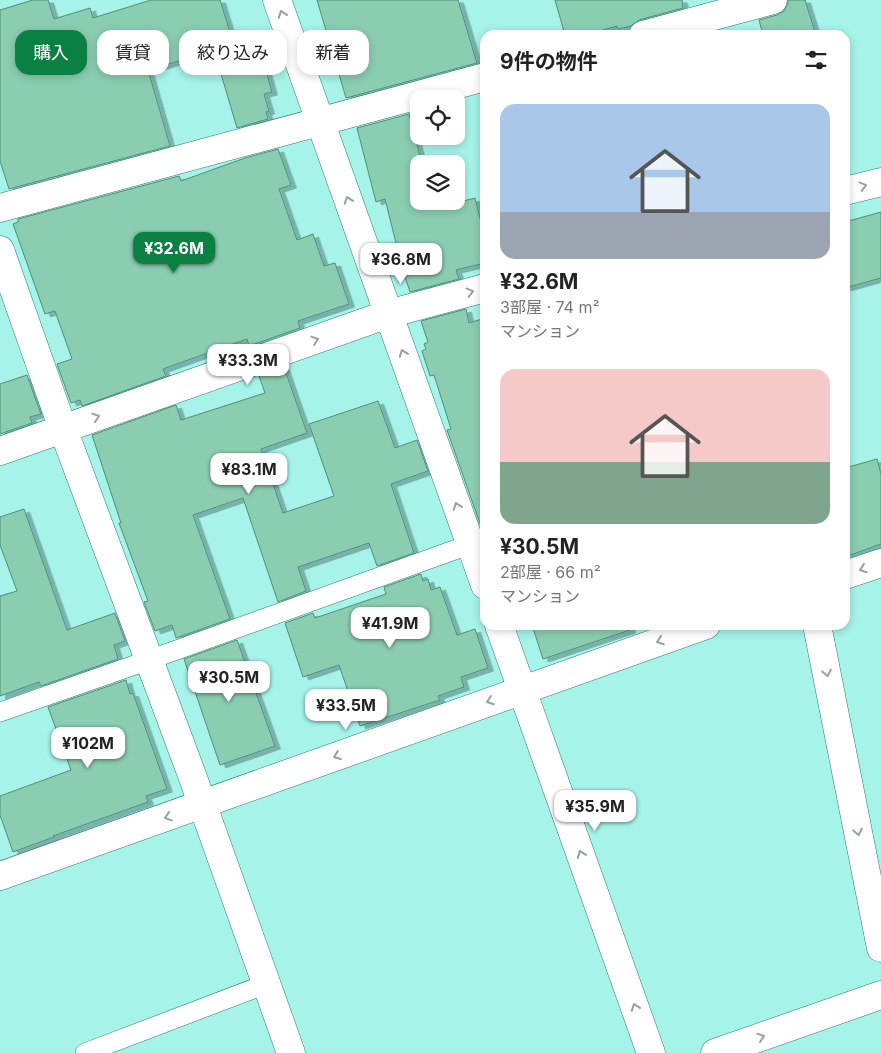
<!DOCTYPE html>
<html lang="ja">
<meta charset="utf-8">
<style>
:root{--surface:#fff;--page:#f2f2f2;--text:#222;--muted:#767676;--accent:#0b8043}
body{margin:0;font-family:Inter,"Noto Sans JP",sans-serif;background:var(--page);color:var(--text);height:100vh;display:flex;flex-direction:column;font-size:19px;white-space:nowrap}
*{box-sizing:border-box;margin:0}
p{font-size:16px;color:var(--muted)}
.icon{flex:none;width:28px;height:28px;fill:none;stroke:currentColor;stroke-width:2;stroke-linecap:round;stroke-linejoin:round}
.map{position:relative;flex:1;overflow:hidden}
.sheet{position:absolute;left:480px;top:30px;width:370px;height:600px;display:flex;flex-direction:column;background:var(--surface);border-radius:15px;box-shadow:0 2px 8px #0003}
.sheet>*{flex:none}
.top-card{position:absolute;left:15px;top:30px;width:390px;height:45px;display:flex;gap:10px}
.controls{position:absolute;left:410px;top:90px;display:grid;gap:10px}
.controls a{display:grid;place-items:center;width:55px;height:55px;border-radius:10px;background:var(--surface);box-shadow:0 2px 8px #0003;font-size:25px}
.price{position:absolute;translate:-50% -42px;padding:0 11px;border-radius:10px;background:#fff;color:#222;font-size:16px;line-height:32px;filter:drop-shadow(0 1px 2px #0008)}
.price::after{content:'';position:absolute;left:50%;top:30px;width:15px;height:11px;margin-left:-8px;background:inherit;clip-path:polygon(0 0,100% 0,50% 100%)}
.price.current{background:var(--accent);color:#fff}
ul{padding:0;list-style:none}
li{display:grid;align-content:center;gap:10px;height:265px;padding:0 20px}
li span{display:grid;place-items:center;height:155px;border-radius:15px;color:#555}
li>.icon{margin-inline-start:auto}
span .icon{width:90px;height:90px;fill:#fffc;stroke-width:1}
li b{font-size:21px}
h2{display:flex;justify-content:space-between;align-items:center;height:60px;padding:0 20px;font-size:21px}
.pill{padding:0 18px;border-radius:15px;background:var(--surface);box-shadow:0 2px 8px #0003;font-size:18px;line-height:45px}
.pill.current{background:var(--accent);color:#fff}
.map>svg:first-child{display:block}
.building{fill:#8bcdb1;stroke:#4f8f76;filter:url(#shadow)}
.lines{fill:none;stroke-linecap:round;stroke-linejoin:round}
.lane-casing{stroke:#297a72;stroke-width:20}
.street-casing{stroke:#297a72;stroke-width:29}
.lane{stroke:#fff;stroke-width:19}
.street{stroke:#fff;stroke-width:28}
.oneway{stroke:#93a1a0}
</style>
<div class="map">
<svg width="881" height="1053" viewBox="0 0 881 1053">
<defs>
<filter id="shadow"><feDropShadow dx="5.5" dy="3" stdDeviation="0" flood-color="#0004"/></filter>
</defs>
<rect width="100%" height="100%" fill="#a5f3e9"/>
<g class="building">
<path d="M33 0H48L54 19 90 8 93 18 151 0H220L234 45 148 70 170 146 9 189 0 161V10Z"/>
<path d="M317 0H458L477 63 346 98Z"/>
<path d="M555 0H682L683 8 639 20 631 26 618 29 617 26 586 35H565Z"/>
<path d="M788 0H805L816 35H763L759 20 777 15 784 11 788 4Z"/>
<path d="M259 45 272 92 264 94 269 111 266 112 268 119 237 128 216 57Z"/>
<path d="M409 114 422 164H419V201H431L433 209 475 198 485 238V263L456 270 459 279 410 292 403 271 385 199 376 202 357 128Z"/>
<path d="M278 149 291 185 279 189 297 240 313 234 324 266 335 263 349 304 298 321 300 328 249 346 247 339 163 369 166 376 82 406 80 400 71 403 57 364 72 359 55 311 45 314 13 224 18 222V219L179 176 181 181 245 158Z"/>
<path d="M881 212V278L845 288V222Z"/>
<path d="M466 309 469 323 485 318V532H483L447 430 451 429 434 375 430 376 422 351 426 349 424 344 428 342 421 321Z"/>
<path d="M284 367 307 433 261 449 283 513 334 496 309 424 378 401 395 448 417 440 428 471 391 484 414 553 377 566 369 543 298 567 306 591 278 602 243 498 193 515 230 619 176 638 172 625 155 631 144 602 148 601 119 523H121L92 435 176 405 181 420 265 393 259 376Z"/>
<path d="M27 375 41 414 30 417 32 423 0 434V384Z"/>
<path d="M877 459 881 474V544L845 557V468Z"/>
<path d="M24 509 67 630 115 613 125 641 114 645 118 659 41 686 39 682 0 696V596L17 591 0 545V517Z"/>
<path d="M421 574 423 581 428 579 431 590 440 587 457 635 475 629 488 668 461 677 464 687 438 696 440 700 360 726 339 665 303 677 285 623 313 613 315 618 386 594 384 587Z"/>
<path d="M532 625H629L630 630 543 659Z"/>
<path d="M237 640 275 746 220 765 184 659Z"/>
<path d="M126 680 130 694 133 693 167 789 146 796 148 802 53 836 54 837 13 852 0 815V796L71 770 48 707Z"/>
</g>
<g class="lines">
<g class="lane-casing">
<g id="lane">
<path d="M0 712 149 660 471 544"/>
<path d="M85 1053 266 984"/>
</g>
</g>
<g class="street-casing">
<g id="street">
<path d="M277 0 485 585"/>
<path d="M643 35 773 0"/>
<path d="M845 191 881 182"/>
<path d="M0 208 485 77"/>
<path d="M0 250 63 429 192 775 291 1053"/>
<path d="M0 451 388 314 485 288"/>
<path d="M845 575 881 563"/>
<path d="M499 625 651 1053"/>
<path d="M817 625 881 948"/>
<path d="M0 876 706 625"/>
<path d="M715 1053 881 995"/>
</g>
</g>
<use href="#lane" class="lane"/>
<use href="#street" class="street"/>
</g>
<defs><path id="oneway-chevron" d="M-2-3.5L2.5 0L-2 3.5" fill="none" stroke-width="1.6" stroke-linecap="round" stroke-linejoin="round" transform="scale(1.25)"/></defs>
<g class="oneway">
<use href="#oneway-chevron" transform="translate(282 14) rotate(-110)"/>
<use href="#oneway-chevron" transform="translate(863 186) rotate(-15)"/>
<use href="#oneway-chevron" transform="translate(348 200) rotate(-109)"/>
<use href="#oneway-chevron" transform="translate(470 292) rotate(-15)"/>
<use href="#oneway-chevron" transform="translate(315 340) rotate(-19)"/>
<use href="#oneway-chevron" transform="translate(403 353) rotate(-110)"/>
<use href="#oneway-chevron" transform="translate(96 417) rotate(-19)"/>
<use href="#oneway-chevron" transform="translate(457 506) rotate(-110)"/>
<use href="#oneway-chevron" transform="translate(863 569) rotate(161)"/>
<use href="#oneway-chevron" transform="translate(660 641) rotate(161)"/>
<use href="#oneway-chevron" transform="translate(827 673) rotate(79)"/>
<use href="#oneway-chevron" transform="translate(490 701) rotate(160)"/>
<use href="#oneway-chevron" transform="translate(337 756) rotate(160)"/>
<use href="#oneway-chevron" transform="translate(168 817) rotate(161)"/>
<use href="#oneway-chevron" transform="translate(858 832) rotate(79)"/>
<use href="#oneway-chevron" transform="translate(581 854) rotate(-110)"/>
<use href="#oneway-chevron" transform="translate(635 1007) rotate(-110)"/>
<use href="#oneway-chevron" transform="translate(761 1037) rotate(-19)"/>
</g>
</svg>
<div class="controls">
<a><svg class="icon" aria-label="locate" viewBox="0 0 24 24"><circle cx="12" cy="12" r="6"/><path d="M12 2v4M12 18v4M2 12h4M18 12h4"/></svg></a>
<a><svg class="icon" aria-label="layers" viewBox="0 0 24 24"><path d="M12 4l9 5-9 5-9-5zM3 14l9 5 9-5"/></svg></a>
</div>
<b class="price current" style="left:174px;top:274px">¥32.6M</b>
<b class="price" style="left:401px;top:285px">¥36.8M</b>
<b class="price" style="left:248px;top:386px">¥33.3M</b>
<b class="price" style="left:249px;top:495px">¥83.1M</b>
<b class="price" style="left:390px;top:649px">¥41.9M</b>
<b class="price" style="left:229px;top:703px">¥30.5M</b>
<b class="price" style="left:346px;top:731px">¥33.5M</b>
<b class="price" style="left:88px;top:769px">¥102M</b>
<b class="price" style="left:595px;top:832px">¥35.9M</b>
<div class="top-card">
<a class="pill current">購入</a>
<a class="pill">賃貸</a>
<a class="pill">絞り込み</a>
<a class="pill">新着</a>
</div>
<section class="sheet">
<h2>9件の物件<svg class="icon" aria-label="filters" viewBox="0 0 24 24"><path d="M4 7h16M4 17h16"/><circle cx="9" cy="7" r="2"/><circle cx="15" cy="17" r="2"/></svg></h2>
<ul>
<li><span style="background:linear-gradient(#a9c7e8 70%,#9aa5b1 0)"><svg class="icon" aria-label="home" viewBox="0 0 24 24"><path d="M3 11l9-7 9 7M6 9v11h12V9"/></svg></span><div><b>¥32.6M</b><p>3部屋 · 74 m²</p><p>マンション</p></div></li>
<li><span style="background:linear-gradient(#f6c9c9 60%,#7fa58c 0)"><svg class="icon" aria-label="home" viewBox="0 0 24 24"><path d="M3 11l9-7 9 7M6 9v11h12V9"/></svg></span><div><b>¥30.5M</b><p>2部屋 · 66 m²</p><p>マンション</p></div></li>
</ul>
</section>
</div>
